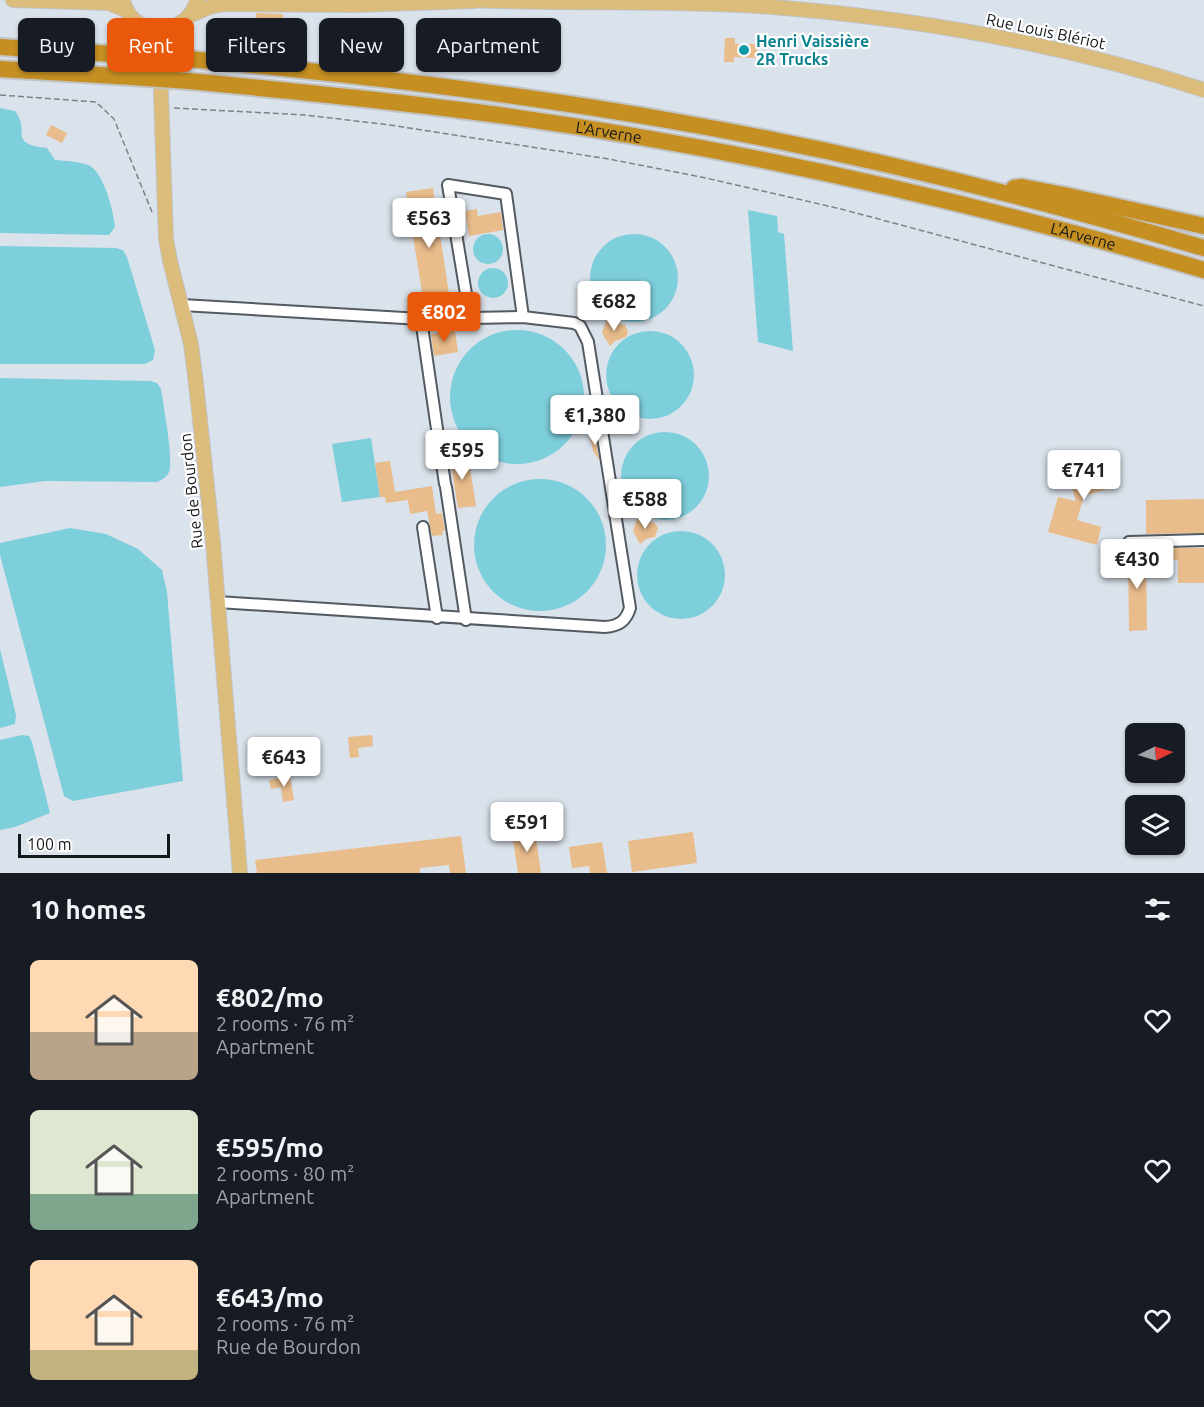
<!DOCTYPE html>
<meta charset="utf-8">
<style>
:root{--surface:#171b24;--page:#20242c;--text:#f1f3f6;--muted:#9ea1a6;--accent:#ea580c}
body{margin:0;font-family:Ubuntu,sans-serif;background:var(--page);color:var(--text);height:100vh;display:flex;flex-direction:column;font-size:22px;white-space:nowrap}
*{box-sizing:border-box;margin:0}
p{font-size:20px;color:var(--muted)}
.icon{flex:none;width:33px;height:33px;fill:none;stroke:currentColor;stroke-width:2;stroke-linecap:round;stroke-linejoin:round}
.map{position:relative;height:873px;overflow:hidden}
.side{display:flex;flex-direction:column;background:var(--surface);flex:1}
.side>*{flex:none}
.top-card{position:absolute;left:18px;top:18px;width:600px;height:54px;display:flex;gap:12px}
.needle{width:39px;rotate:85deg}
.controls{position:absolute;left:1125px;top:723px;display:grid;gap:12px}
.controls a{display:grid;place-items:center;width:60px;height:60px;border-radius:9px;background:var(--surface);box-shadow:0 2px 4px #0004;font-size:30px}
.scale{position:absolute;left:18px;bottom:15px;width:152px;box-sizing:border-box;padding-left:6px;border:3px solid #14171a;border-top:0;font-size:16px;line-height:21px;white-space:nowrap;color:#14171a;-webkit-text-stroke:4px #fff;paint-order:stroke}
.price{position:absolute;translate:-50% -51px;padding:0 14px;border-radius:6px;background:#fff;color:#222;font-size:20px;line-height:39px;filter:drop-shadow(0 2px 3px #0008)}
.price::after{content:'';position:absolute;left:50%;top:36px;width:18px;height:14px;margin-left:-9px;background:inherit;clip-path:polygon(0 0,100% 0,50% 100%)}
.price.current{background:var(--accent);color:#fff}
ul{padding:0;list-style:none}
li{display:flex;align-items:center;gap:18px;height:150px;padding:0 30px}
li span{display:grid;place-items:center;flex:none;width:168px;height:120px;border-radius:9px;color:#555}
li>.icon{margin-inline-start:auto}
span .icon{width:72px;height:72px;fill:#fffc;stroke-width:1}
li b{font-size:26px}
h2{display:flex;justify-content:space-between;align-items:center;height:72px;padding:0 30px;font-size:26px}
.pill{padding:0 21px;border-radius:9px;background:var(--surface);box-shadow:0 2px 4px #0004;font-size:21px;line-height:54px}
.pill.current{background:var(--accent);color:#fff}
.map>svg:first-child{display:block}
.water{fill:#7ecfdc}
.building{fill:#e9bc8c}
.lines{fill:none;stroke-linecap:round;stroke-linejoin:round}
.minor-casing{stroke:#535a62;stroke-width:14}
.major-casing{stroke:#c2c3c3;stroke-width:16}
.highway-casing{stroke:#c2c3c3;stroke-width:20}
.path{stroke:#7c8288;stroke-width:1.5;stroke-dasharray:6 3;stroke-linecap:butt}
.minor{stroke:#fff;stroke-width:10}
.major{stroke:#dcbc7a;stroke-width:14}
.highway{stroke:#c58f22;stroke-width:16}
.highway-bridge-casing{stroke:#c2c3c3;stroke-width:20;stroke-linecap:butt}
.highway-bridge{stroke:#c58f22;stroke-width:16}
.culture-dot{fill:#0f9aa8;stroke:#fff;stroke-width:2}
.labels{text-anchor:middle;stroke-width:4.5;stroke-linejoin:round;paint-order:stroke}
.street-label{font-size:16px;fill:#14171a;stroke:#fff}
.culture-label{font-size:16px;font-weight:bold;fill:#0d838f;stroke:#fff;text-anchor:start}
</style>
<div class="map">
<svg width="1204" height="873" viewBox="0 0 1204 873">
<rect width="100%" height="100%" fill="#dae2eb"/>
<g class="water">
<path d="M0 108 15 111C31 131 7 144 47 148L55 160C65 161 78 161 88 165 103 170 114 212 115 227L109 235 0 233Z"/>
<path d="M748 210 777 216 778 232 784 234 793 351 758 342Z"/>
<circle cx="634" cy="278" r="44"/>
<circle cx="488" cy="249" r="15"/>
<path d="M0 246 116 248 123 250 127 257 155 350 153 360 145 364H0Z"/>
<circle cx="493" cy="283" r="15"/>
<circle cx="517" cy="397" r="67"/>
<circle cx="650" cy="375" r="44"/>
<path d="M0 378 150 381 157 383 161 389C164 409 172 451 170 469 168 477 163 479 157 482L45 481 0 487Z"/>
<circle cx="665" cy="476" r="44"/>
<path d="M371 438 380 497 342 502 332 444Z"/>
<circle cx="540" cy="545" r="66"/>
<path d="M70 528 106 534 138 549 162 570 167 592 183 781 73 801 64 796 0 555V543Z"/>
<circle cx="681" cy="575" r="44"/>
<path d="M0 649 16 715 15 724 0 728Z"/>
<path d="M22 735 29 736 32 742 50 813 15 827 0 830V740Z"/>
</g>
<g class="building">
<path d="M256 13 283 14V31H256Z"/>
<path d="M725 38H735V44H757V58L734 57V62H724Z"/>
<path d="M51 125 67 133 62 143 46 135Z"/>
<path d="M433 188 451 307 425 311 406 192Z"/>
<path d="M477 209 478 216 501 212 503 230 469 236 465 211Z"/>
<path d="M606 321 625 325 628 332 626 337 615 341 610 346 602 333Z"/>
<path d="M455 331 458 352 434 356 431 334Z"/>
<path d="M595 435 599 459V460L593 451 590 436Z"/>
<path d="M462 450 465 469 470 468 476 506 458 508 449 452Z"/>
<path d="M1116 454 1121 468 1113 471 1118 486 1084 496 1077 520 1101 527 1097 545 1048 532 1058 497 1076 501 1071 485 1086 480 1081 465Z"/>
<path d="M390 461 395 492 432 486 436 514 442 513 445 531H442L443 535 432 536 427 511 410 514 408 500 386 503 385 497H380L375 463Z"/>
<path d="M1204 499V533L1146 534V500Z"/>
<path d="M637 518 644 522H654L658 528 655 537 646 539 640 544 633 531Z"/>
<path d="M1170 548H1204V583H1178V560H1170Z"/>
<path d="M1128 549H1146L1147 630 1129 631Z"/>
<path d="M372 735 373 746 358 748 359 757 350 758 348 737Z"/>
<path d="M290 776 294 800 283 802 281 787 271 789 269 780Z"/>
<path d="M535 831 541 873H518L512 834Z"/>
<path d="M693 832 697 863 632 872 628 841Z"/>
<path d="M461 836 466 873H450L449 865 420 868V873H257L255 860Z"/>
<path d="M602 842 607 873H590L589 866 572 868 569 847Z"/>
</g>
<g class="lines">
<g class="minor-casing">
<g id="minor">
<path d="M182 305 421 319 523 317 574 323 580 326 588 342 630 608C626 621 619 626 605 627L218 602"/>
<path d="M470 318 448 185 506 194 523 317"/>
<path d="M421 319 445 484"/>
<path d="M446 487 466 620"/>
<path d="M423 527 437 618"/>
<path d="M1129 542 1204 540"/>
</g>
</g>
<g class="major-casing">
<g id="major">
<path d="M13 0 109 3 126 10"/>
<path d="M468 0C565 4 662 0 759 6 910 17 1060 43 1204 90"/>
<path d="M124 4C136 40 188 36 197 0"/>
<path d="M191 15 212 6 226 4 354 5 475 1"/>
<path d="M142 26 151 44 155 65"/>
<path d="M173 28 165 44 161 93 166 239 170 261 191 344 197 392 213 543 240 873"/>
</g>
</g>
<g class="highway-casing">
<g id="highway">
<path d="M0 47 130 55"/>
<path d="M188 59C352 74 516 93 678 122 855 153 1031 197 1204 248"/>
<path d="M0 69 132 77"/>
<path id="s1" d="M189 81C293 91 396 101 499 115 737 148 974 202 1204 270"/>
<path d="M1014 188 1022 187 1064 195 1204 226"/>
</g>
</g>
<g class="path">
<path d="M0 95 96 102 114 119 152 212"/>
<path d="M174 108 305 115 390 125 609 159 706 178 841 209 1204 306"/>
</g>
<use href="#minor" class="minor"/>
<use href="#major" class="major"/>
<use href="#highway" class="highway"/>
<g class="highway-bridge-casing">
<g id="highway-bridge">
<path d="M130 55 188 59"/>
<path d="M132 77 189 81"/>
</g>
</g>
<use href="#highway-bridge" class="highway-bridge"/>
</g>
<circle class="culture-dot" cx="744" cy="50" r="6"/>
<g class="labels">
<g class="street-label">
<text transform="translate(1046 31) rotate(12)" y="6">Rue Louis Blériot</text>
<text dy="6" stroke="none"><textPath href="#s1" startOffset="423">L'Arverne</textPath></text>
<text dy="6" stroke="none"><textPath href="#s1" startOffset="909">L'Arverne</textPath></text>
<text transform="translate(191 491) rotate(-96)" y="6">Rue de Bourdon</text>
</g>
<g class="culture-label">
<text x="756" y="47">Henri Vaissière<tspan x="756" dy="18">2R Trucks</tspan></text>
</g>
</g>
</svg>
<div class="controls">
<a><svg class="needle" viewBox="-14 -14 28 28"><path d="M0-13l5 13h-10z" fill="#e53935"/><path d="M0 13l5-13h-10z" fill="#9ea1a6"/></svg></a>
<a><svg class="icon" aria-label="layers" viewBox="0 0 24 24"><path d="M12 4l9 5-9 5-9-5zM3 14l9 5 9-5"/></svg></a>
</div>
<div class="scale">100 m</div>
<b class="price" style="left:429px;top:249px">€563</b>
<b class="price" style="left:614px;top:332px">€682</b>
<b class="price current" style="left:444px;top:343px">€802</b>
<b class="price" style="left:595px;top:446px">€1,380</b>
<b class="price" style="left:462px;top:481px">€595</b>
<b class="price" style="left:1084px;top:501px">€741</b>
<b class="price" style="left:645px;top:530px">€588</b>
<b class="price" style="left:1137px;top:590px">€430</b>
<b class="price" style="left:284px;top:788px">€643</b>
<b class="price" style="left:527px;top:853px">€591</b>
<div class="top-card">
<a class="pill">Buy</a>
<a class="pill current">Rent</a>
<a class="pill">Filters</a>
<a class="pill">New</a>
<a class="pill">Apartment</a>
</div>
</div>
<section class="side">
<h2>10 homes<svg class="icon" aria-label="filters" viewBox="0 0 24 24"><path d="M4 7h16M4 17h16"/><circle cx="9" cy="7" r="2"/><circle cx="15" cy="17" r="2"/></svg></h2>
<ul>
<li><span style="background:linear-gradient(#ffd9b3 60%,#b9a48a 0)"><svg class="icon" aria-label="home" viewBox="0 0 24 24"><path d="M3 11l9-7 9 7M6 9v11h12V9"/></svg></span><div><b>€802/mo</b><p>2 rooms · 76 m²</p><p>Apartment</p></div><svg class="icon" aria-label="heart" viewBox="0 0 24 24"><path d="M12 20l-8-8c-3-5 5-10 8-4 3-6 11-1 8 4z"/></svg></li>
<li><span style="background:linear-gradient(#dfe7d0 70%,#7fa58c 0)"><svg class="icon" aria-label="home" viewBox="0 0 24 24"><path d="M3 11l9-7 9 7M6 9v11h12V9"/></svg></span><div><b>€595/mo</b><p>2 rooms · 80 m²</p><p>Apartment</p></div><svg class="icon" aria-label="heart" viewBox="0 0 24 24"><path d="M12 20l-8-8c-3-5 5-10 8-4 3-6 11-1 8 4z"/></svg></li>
<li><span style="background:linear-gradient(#ffd9b3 75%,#c2b280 0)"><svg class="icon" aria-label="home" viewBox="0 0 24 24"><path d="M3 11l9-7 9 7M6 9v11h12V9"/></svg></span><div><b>€643/mo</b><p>2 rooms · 76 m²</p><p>Rue de Bourdon</p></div><svg class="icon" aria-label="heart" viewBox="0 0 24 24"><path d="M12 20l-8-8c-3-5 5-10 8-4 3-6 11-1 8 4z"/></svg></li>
</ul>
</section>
